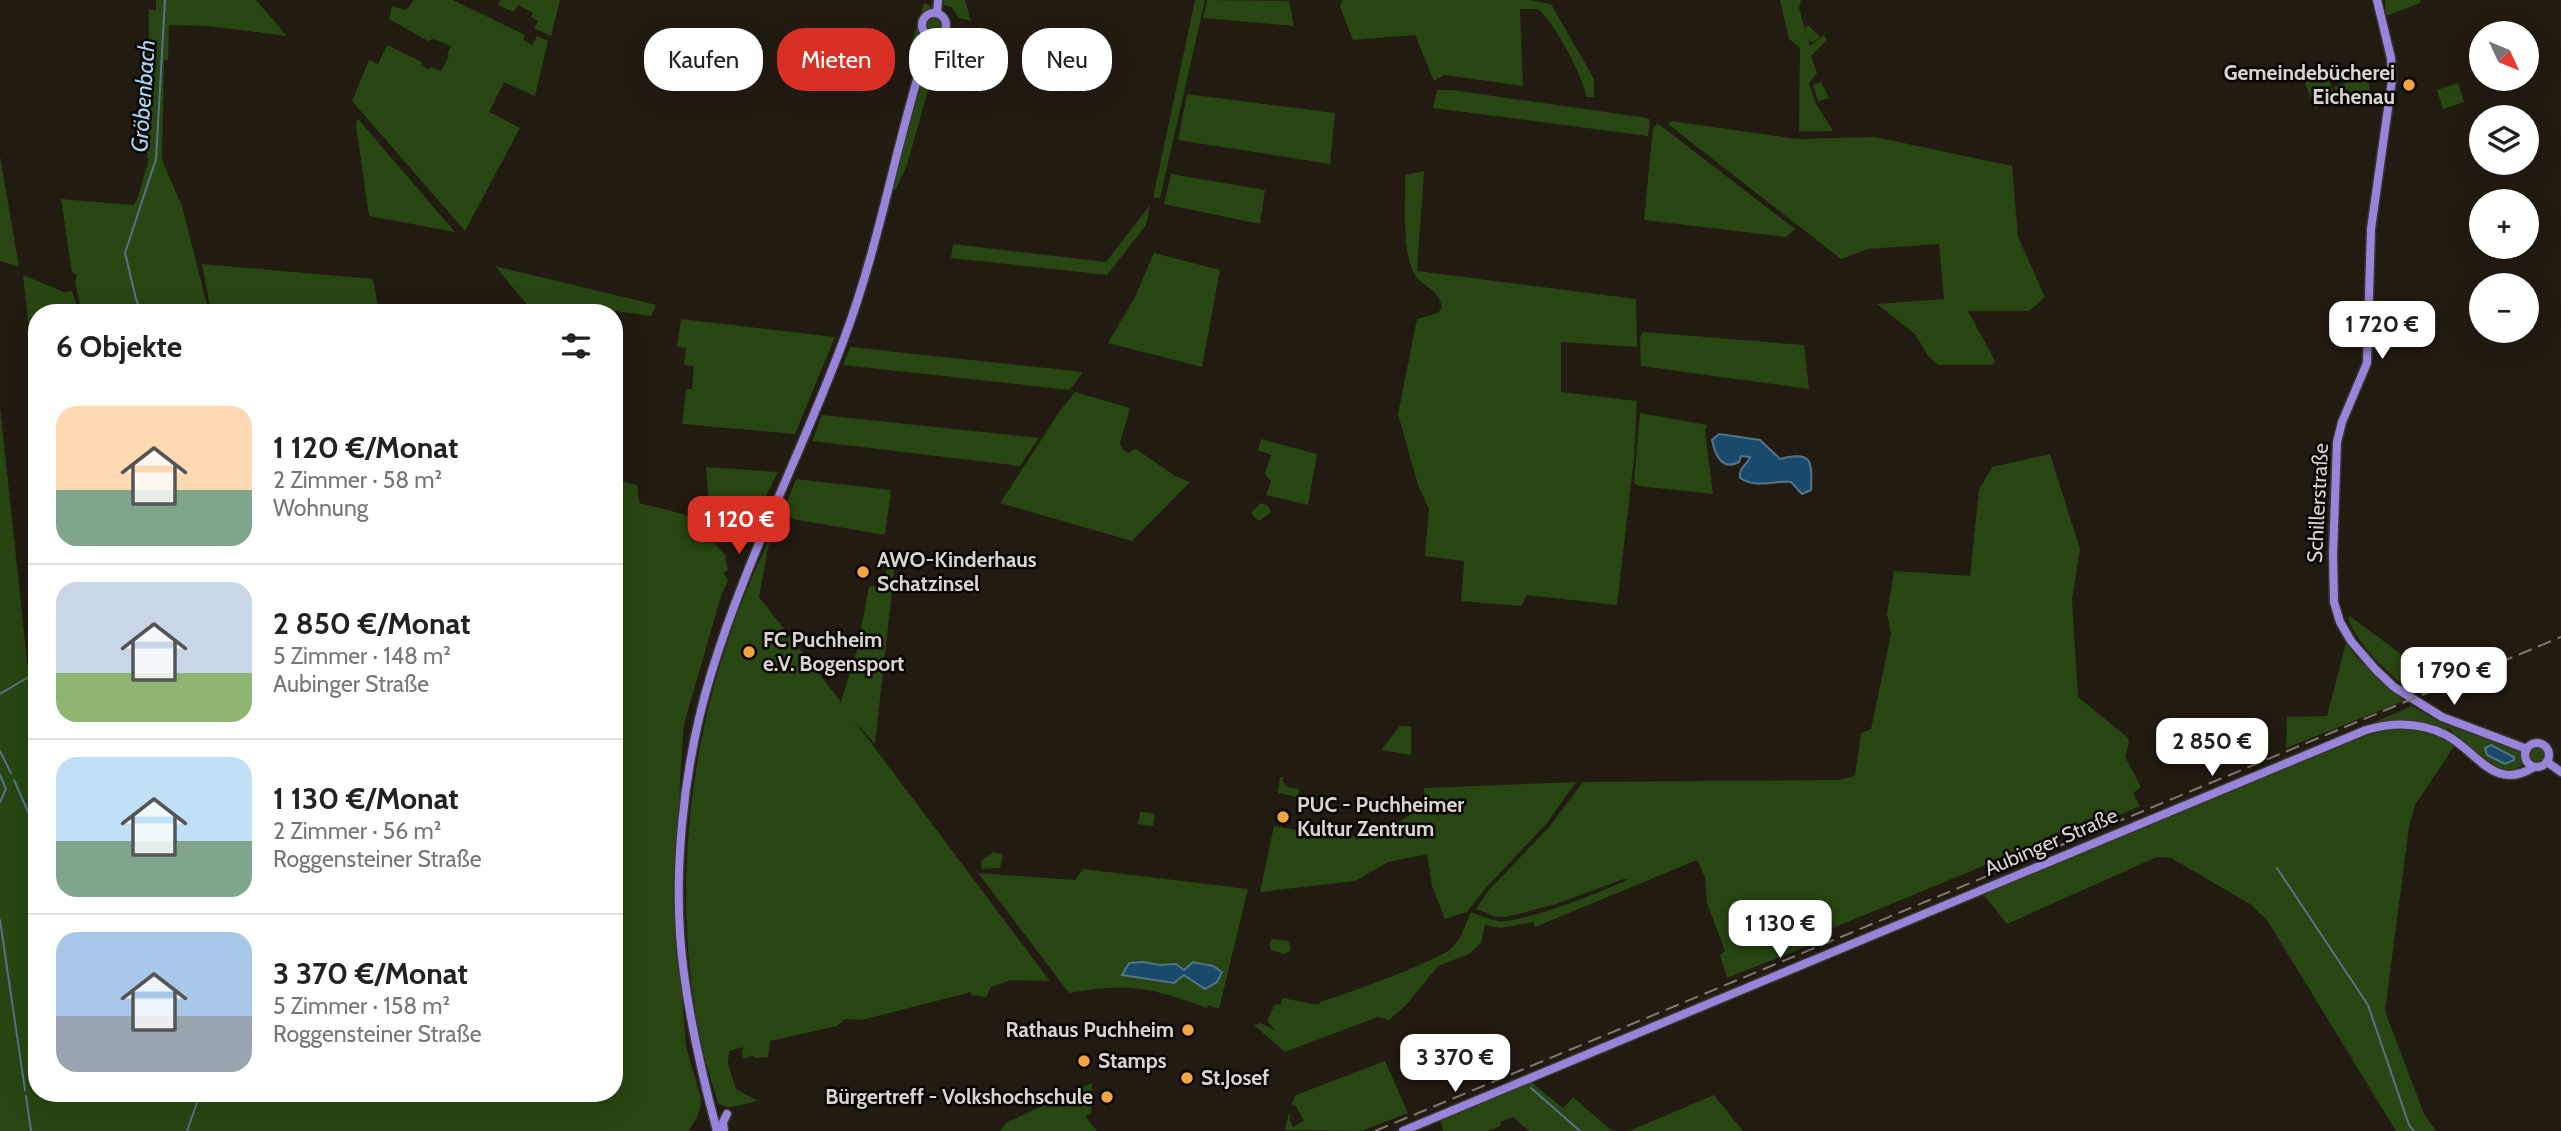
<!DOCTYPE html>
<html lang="de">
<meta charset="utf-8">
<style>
:root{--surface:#fff;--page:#f2f2f2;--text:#222;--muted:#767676;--line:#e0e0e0;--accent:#d93025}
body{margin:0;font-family:Cabin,sans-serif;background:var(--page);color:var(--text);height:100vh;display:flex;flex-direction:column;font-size:26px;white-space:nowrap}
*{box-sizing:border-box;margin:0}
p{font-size:23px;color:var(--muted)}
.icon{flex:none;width:38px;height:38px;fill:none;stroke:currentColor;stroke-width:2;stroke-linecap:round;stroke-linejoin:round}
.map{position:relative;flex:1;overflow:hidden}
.drawer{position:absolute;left:28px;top:304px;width:595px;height:798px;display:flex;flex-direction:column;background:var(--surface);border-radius:28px;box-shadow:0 7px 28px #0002}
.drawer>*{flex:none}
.top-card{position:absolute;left:644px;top:28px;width:665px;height:63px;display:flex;gap:14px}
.needle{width:46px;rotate:134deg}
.controls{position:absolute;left:2469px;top:21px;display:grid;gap:14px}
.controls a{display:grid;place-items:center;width:70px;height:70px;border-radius:50%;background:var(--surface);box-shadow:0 7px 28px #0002;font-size:35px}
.price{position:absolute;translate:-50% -60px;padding:0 16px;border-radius:14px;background:#fff;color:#222;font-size:23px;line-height:46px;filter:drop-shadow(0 2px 4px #0008)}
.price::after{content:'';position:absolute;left:50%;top:42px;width:21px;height:16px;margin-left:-10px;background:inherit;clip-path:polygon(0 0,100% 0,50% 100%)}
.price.current{background:var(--accent);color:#fff}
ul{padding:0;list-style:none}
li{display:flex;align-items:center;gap:21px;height:175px;padding:0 28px}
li+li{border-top:2px solid var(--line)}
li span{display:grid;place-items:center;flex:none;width:196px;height:140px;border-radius:21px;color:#555}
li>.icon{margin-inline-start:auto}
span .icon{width:84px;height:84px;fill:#fffc;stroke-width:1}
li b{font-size:30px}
h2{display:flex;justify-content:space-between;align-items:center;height:84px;padding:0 28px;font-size:30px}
.chip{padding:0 24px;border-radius:28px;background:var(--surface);box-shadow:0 7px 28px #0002;font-size:24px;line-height:63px}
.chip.current{background:var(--accent);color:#fff}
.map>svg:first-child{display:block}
.green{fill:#274611}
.water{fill:#1a4a6b;stroke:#537389;stroke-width:2}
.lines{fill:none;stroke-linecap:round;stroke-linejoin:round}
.stream{stroke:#537389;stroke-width:2}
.secondary-casing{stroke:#3c352c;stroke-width:11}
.secondary{stroke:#9685db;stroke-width:8}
.rail{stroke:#7f7972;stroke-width:2;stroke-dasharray:14 7;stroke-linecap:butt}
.poi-dot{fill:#f3a542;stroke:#090604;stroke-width:2.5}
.labels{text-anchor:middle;stroke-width:5;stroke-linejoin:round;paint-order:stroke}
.poi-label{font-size:21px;font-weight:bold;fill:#d9d4cf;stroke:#090604;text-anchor:start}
.street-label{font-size:21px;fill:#d9d4cf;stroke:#090604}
.water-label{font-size:23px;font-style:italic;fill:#acd5f5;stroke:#090604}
</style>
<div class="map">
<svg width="2561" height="1131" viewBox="0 0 2561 1131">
<rect width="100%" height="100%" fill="#221b12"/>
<g class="green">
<path d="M156 0H256L287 36 208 26 169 25 168 60H164L162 160 182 206 209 313 149 310 150 313H82L75 282 77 275 72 272 61 199 134 205 137 200 149 159 147 158 149 10H156Z"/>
<path d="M414 0H453L525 35 523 40 532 45 537 36 548 41 535 96 504 82 489 112 520 128 465 231 352 101 369 60 378 64 387 45 422 62 421 65 429 70 431 67 441 71 449 56 447 55 451 46 434 39 428 41 389 19 392 6 406 10Z"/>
<path d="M500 0H560L551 36 534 28 538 21 531 17 533 13 518 5 514 12 498 5Z"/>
<path d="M943 0H965L971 21 959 18 951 7 944 5Z"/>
<path d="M1195 0H1205L1160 198H1153Z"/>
<path d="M1207 0 1289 1 1294 26 1203 18Z"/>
<path d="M1342 0H1529L1551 4 1594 79V97H1586C1584 77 1554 22 1538 9H1520L1523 86 1444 75 1434 81 1415 35 1353 40 1340 7Z"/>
<path d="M1780 0H1801L1799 8 1807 37 1805 27 1809 26 1820 37 1812 43 1808 39 1810 46 1824 35 1827 40 1811 56 1817 73 1809 83 1816 104 1833 131H1799L1800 48 1789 39Z"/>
<path d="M2385 0H2421L2420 3 2389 15H2386Z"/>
<path d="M924 3 931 6 920 25 923 36 921 47 911 44Z"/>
<circle cx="935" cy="25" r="9"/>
<path d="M948 34 962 36 964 39V47L940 68 930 83 907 165 896 189 892 190 922 71 933 47Z"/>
<path d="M2324 67 2336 99 2315 108 2302 76Z"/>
<path d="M2368 74 2370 96 2341 105 2334 87Z"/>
<path d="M1821 82 1829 98 1818 101 1813 85Z"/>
<path d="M2458 83 2464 102 2443 109 2437 90Z"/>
<path d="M1437 90H1452L1647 118 1650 120 1648 136 1433 108Z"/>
<path d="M1187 94 1335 113 1330 164 1178 140Z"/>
<path d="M357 119 359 120 455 232 369 216 356 125Z"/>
<path d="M1671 121 1797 139 1875 137 2012 166 2018 237 2045 297 2029 311H1968L1995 361 1992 365H1938L1929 357 1915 334 1877 304 1944 299 1939 244 1868 249 1841 259 1668 124Z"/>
<path d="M1657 124 1660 125 1795 229 1786 237 1644 220 1653 128Z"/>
<path d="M0 156 19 267 0 261Z"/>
<path d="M1424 171 1417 271 1636 299 1637 347 1561 342V392L1637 401 1634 458 1617 605 1527 595 1521 606 1461 601 1464 561 1425 556 1429 509 1418 485 1398 414 1417 319 1438 313 1442 307C1437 285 1419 288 1412 269 1402 244 1406 203 1405 175Z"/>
<path d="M1171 174 1265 190 1260 224 1164 204Z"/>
<path d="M1150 205 1146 225 1107 275 951 258 953 244 1106 262Z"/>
<path d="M1154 253 1220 270 1202 367 1108 343 1134 299Z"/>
<path d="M202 264 373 279 379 313 211 312Z"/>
<path d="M495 266 656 305 651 316 615 311 614 313H534Z"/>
<path d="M23 275 64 292 72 291 79 313H37V400Z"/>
<path d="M681 319 835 337 795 434 682 424 686 389H692L694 366 684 365 686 348 677 347Z"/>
<path d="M1643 332 1804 345 1809 389 1641 366 1640 338Z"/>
<path d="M850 347 1083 372 1070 390 843 365Z"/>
<path d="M1075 392 1130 408 1120 443 1123 450 1128 453 1136 449 1175 476 1190 482 1132 541 1000 503 1060 411Z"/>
<path d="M0 407 28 669 37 666V1094H614V480L637 485 639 503 691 516 727 557 725 558 728 570 724 573 728 581 722 593 684 724 682 747 674 899 686 1046 701 1099C701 1114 695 1119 689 1131H0Z"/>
<path d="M1640 413 1707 425 1705 431 1713 494 1639 486 1634 483Z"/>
<path d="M822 415 1039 438 1020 466 812 441Z"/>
<path d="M1261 439 1317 454 1308 505 1266 495 1271 481 1265 474 1271 455 1258 450Z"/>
<path d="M2050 454 2080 549 2072 599 2078 697 2127 737 2129 742 2125 757 2141 787 2133 793 2140 806 2097 825H2072L2068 831 1821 933 1823 940 1727 978 1720 955 1725 951 1707 903 1705 877 1697 860 1535 927 1533 922 1501 928 1485 925 1481 943 1469 954 1438 966 1406 1005 1389 1020 1378 1017 1285 1052 1254 1025 1261 1023 1276 1031 1267 1021 1275 1004 1281 1005 1282 998 1319 1005 1320 1002C1343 995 1442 960 1454 946 1462 936 1466 923 1471 912 1479 915 1488 919 1497 921 1519 925 1607 890 1629 879H1624L1556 904 1507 917H1496L1476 909 1488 891 1550 826 1583 782 1838 780 1855 776 1861 733 1871 729 1891 634 1887 614 1894 571 1970 576 1979 490 1992 467Z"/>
<path d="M706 467 778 472 764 500 751 506 749 511 714 507 709 503Z"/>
<path d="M796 479 891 490 885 535 792 519 784 510Z"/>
<path d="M1261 503 1268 506 1271 512 1259 521 1251 513Z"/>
<path d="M770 538 759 597 841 702 857 650 869 586 885 587 887 562 895 563 875 744 853 719 1050 981 1011 980 991 987 986 997 971 995V992L862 1020 845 1019 837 1026 770 1041 768 1057 754 1058 752 1055 745 1059 742 1056 743 1047 729 1051 728 1064 736 1089 758 1101 732 1107H726L718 1103C712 1083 705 1062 701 1041 666 872 694 693 770 538Z"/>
<path d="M2349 616 2351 617 2435 679 2411 692C2386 671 2361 649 2348 619Z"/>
<path d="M2346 643 2358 659 2404 701 2286 748 2287 717 2327 716Z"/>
<path d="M2412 706 2441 723 2518 750 2522 755V764L2516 770 2501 771 2489 764 2448 728 2446 732 2410 721 2375 722Z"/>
<path d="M1400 726H1411V755L1381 750Z"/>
<path d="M2405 727 2430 732 2455 745 2415 805 2409 827 2385 1011 2424 1114 2436 1131H2396L2267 920 2250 904 2171 858 2157 857 2007 924 1982 893 2379 729Z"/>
<circle cx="2537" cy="755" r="9"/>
<path d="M1280 777H1284L1282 781 1287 787 1299 789 1298 797 1278 793Z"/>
<path d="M1576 782 1547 823 1485 889 1467 912 1445 919 1432 886 1427 854 1388 862 1355 881 1260 892 1274 826C1299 830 1346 841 1371 834 1391 829 1406 816 1424 807V788Z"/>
<path d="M1140 812 1155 814 1153 826 1138 824Z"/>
<path d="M993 852 1003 854 1000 868 982 869 981 861Z"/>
<path d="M1083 869 1248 889 1219 1009 1208 1005 1207 1008C1150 987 1129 983 1069 993L978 873 1075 880Z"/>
<path d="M1272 939 1288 941 1291 947 1290 951 1284 954 1271 950 1269 944Z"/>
<path d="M1385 1061 1408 1113 1362 1131 1285 1130 1289 1113 1291 1116 1289 1118 1293 1127 1304 1121 1296 1106 1291 1105 1296 1095Z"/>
<path d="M1530 1081 1563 1108 1573 1097 1612 1131H1529L1513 1117 1500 1122 1501 1126 1488 1131H1443L1441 1122 1444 1117Z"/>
<path d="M1092 1083 1091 1114 1085 1116 1097 1131H1000L1006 1123Z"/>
<path d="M1714 1095 1743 1131H1629Z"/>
</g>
<g class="water">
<path d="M1719 434 1760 440 1780 459C1813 450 1812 462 1811 490L1802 494 1791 482C1774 480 1756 489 1740 478 1739 466 1747 466 1750 457L1741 456 1739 462C1722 471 1715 455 1712 440Z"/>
<path d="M2491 745 2514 757V760L2505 764 2487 755 2485 748Z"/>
<path d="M1143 962 1160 965 1176 964 1184 970 1193 962 1213 966 1222 972 1217 982 1205 989 1184 975 1174 983 1122 975 1129 963Z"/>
</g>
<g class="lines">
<g class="stream">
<path d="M142 313 136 299 125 253 156 159 165 0"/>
<path d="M0 694 37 672"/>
<path d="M0 751 11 773"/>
<path d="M0 775 6 789 0 802"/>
<path d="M14 780 37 832"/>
<path d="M2277 868 2368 1005 2409 1125 2414 1131"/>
<path d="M0 920 25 1090"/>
<path d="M1531 1088 1580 1131"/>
<path d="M26 1096 31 1131"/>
<path d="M187 1131 200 1094"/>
</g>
<g class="secondary-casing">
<g id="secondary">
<path d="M2377 0 2391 58 2392 80 2371 229 2367 363 2342 422 2337 442 2333 555 2334 602 2340 622 2351 641 2376 670 2394 687 2442 717 2527 749"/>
<circle cx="934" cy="25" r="12"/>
<path d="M937 13 938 0"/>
<circle cx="2537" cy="755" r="12"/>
<path d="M2547 762 2561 772"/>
<path d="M717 1131C703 1079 691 1027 684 974 671 879 683 766 711 674 746 559 802 452 844 339 881 241 897 136 930 37"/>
<path d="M724 1131 723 1122 727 1114"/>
<path d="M1403 1131 2366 730C2393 722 2420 722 2446 735 2478 752 2494 792 2534 767"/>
</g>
</g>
<use href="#secondary" class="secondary"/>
<path class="rail" d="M1375 1131 2561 637"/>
</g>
<g class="poi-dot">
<circle cx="2409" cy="85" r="7"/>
<circle cx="863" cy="572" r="7"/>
<circle cx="749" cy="652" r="7"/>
<circle cx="1283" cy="817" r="7"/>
<circle cx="1188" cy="1030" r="7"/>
<circle cx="1084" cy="1061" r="7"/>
<circle cx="1187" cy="1078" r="7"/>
<circle cx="1107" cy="1097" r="7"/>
</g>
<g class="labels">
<g class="poi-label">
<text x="2395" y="80" text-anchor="end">Gemeindebücherei<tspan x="2395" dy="24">Eichenau</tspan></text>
<text x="877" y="567">AWO-Kinderhaus<tspan x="877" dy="24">Schatzinsel</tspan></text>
<text x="763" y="647">FC Puchheim<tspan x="763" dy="24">e.V. Bogensport</tspan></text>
<text x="1297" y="812">PUC - Puchheimer<tspan x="1297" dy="24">Kultur Zentrum</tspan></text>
<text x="1174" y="1037" text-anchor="end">Rathaus Puchheim</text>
<text x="1098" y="1068">Stamps</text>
<text x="1201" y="1085">St.Josef</text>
<text x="1093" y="1104" text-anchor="end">Bürgertreff - Volkshochschule</text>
</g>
<g class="street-label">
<text transform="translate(2318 503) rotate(-87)" y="7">Schillerstraße</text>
<text transform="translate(2051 842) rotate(-23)" y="7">Aubinger Straße</text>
</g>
<g class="water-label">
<text transform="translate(143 96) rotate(-86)" y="8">Gröbenbach</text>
</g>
</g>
</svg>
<div class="controls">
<a><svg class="needle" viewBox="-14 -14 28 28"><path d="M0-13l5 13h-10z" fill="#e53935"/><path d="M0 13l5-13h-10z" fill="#767676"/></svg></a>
<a><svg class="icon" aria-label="layers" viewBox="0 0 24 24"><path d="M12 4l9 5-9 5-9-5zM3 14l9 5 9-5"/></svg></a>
<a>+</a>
<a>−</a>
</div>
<b class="price" style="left:2382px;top:361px">1 720 €</b>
<b class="price current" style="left:739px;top:556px">1 120 €</b>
<b class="price" style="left:2454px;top:707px">1 790 €</b>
<b class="price" style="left:2212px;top:778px">2 850 €</b>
<b class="price" style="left:1780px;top:960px">1 130 €</b>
<b class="price" style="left:1455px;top:1094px">3 370 €</b>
<div class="top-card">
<a class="chip">Kaufen</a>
<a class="chip current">Mieten</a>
<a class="chip">Filter</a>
<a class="chip">Neu</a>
</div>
<section class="drawer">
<h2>6 Objekte<svg class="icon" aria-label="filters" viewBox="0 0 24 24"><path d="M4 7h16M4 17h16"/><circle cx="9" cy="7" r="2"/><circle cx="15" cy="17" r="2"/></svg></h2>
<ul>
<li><span style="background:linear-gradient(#ffd9b3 60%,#7fa58c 0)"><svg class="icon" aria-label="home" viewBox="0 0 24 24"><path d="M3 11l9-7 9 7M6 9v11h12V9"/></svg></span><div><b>1 120 €/Monat</b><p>2 Zimmer · 58 m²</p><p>Wohnung</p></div></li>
<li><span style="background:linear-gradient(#c9d6e8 65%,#8fb573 0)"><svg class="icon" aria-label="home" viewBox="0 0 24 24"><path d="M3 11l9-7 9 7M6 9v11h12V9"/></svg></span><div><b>2 850 €/Monat</b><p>5 Zimmer · 148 m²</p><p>Aubinger Straße</p></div></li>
<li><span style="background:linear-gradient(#bfe0f5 60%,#7fa58c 0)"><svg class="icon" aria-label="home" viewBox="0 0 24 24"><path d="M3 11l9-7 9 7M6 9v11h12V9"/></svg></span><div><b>1 130 €/Monat</b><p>2 Zimmer · 56 m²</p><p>Roggensteiner Straße</p></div></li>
<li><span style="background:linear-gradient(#a9c7e8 60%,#9aa5b1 0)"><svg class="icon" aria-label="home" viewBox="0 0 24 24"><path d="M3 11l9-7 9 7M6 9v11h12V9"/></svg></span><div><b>3 370 €/Monat</b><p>5 Zimmer · 158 m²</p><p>Roggensteiner Straße</p></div></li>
</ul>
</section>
</div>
